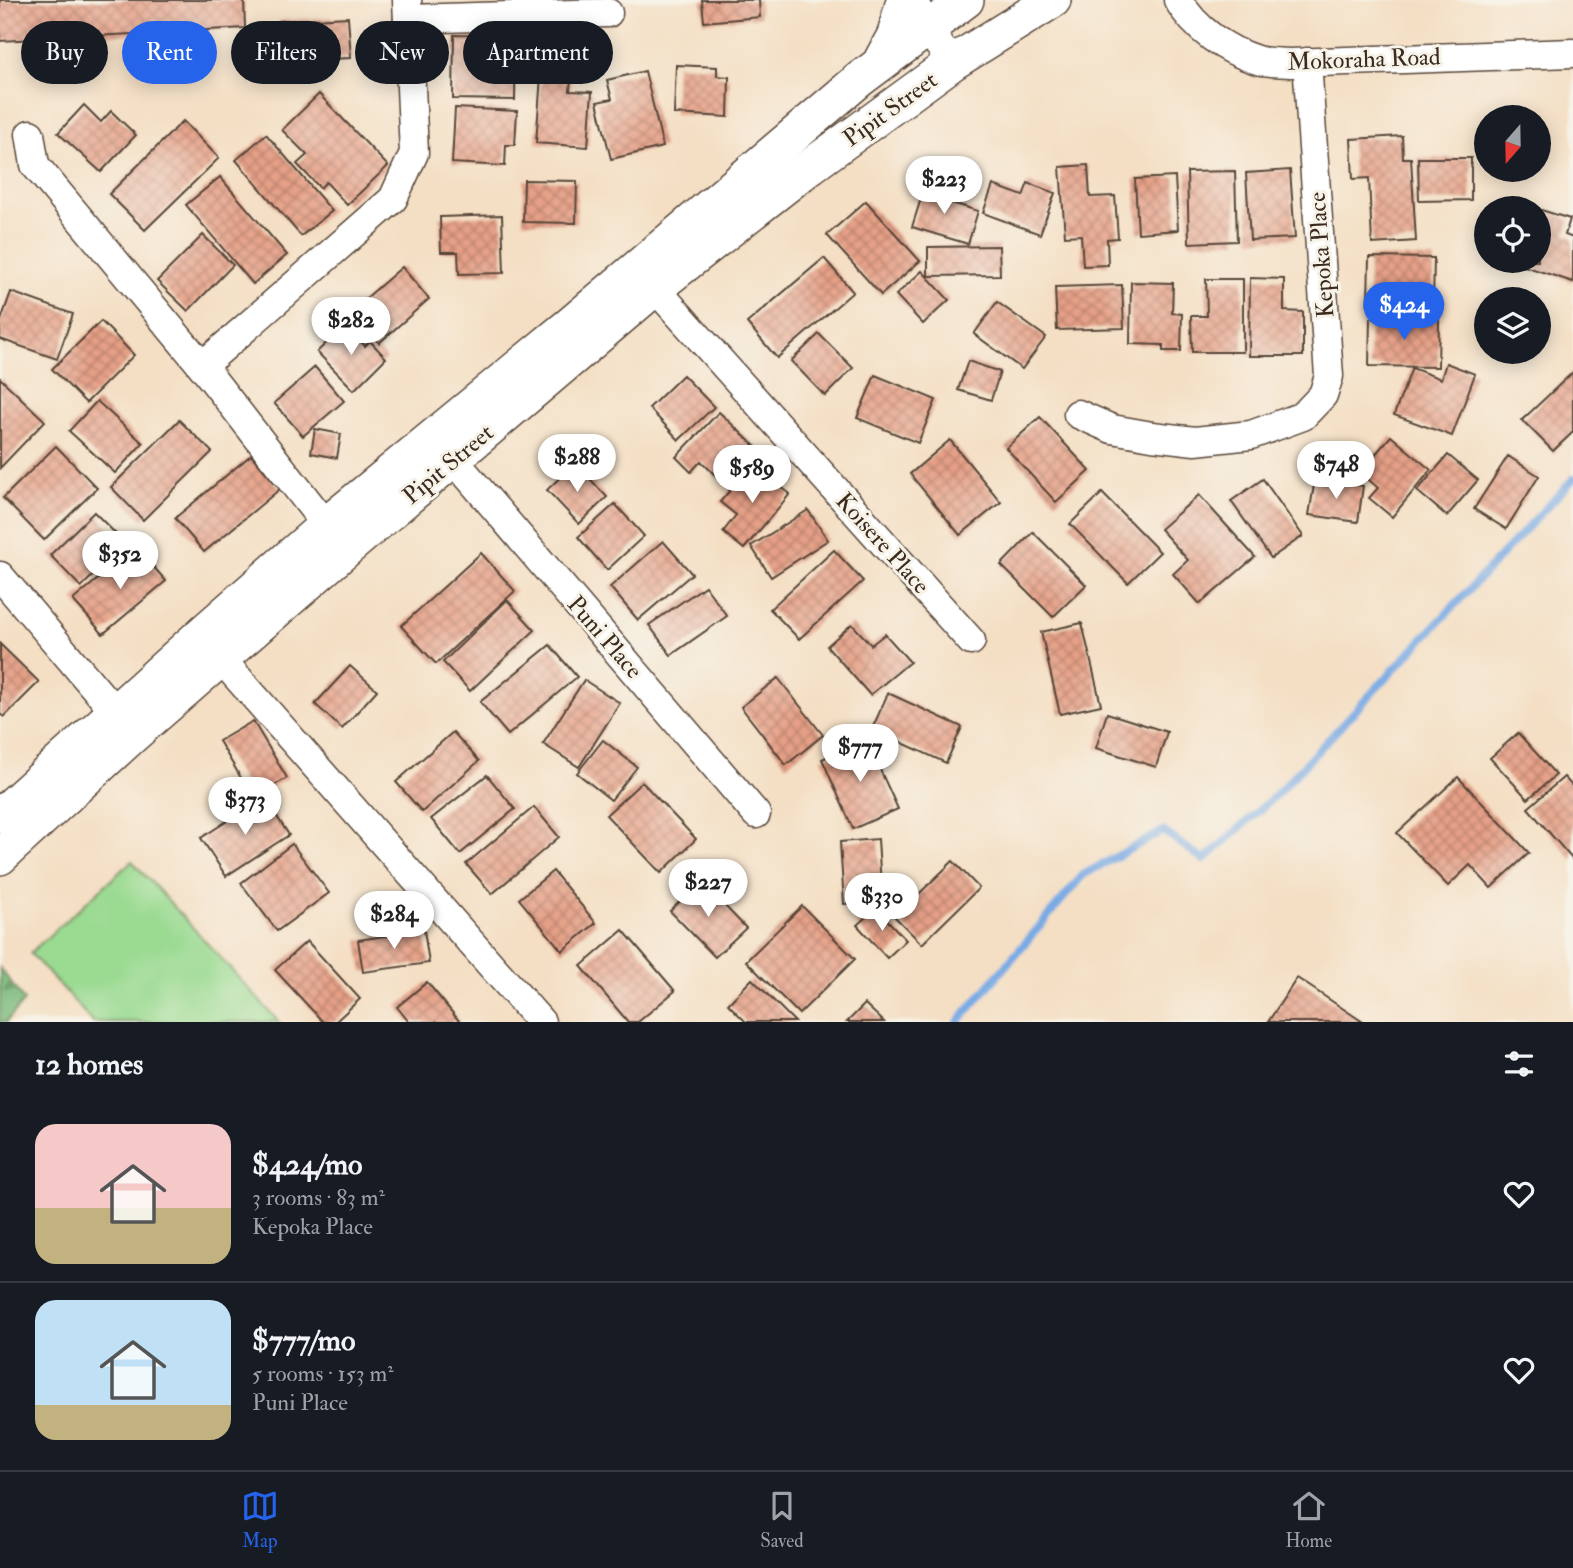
<!DOCTYPE html>
<meta charset="utf-8">
<style>
:root{--surface:#171b24;--page:#242831;--text:#f1f3f6;--muted:#9ea1a6;--line:#363941;--accent:#2563eb}
body{margin:0;font-family:"IM FELL Double Pica",serif;background:var(--page);color:var(--text);height:100vh;display:flex;flex-direction:column;font-size:26px;white-space:nowrap}
*{box-sizing:border-box;margin:0}
p{font-size:23px;color:var(--muted)}
.icon{flex:none;width:38px;height:38px;fill:none;stroke:currentColor;stroke-width:2;stroke-linecap:round;stroke-linejoin:round}
.map{position:relative;height:1022px;overflow:hidden}
.drawer{display:flex;flex-direction:column;background:var(--surface);flex:1}
.drawer>*{flex:none}
.top-card{position:absolute;left:21px;top:21px;width:700px;height:63px;display:flex;gap:14px}
.needle{width:46px;rotate:200deg}
.controls{position:absolute;left:1474px;top:105px;display:grid;gap:14px}
.controls a{display:grid;place-items:center;width:77px;height:77px;border-radius:50%;background:var(--surface);box-shadow:0 4px 18px #0003;font-size:35px}
.price{position:absolute;translate:-50% -60px;padding:0 16px;border-radius:24px;background:#fff;color:#222;font-size:23px;line-height:46px;filter:drop-shadow(0 2px 4px #0008)}
.price::after{content:'';position:absolute;left:50%;top:42px;width:21px;height:16px;margin-left:-10px;background:inherit;clip-path:polygon(0 0,100% 0,50% 100%)}
.price.selected{background:var(--accent);color:#fff}
ul{padding:0;list-style:none}
li{display:flex;align-items:center;gap:21px;height:175px;padding:0 35px}
li+li{border-top:2px solid var(--line)}
li span{display:grid;place-items:center;flex:none;width:196px;height:140px;border-radius:21px;color:#555}
li>.icon{margin-inline-start:auto}
span .icon{width:84px;height:84px;fill:#fffc;stroke-width:1}
li b{font-size:30px}
h2{display:flex;justify-content:space-between;align-items:center;height:84px;padding:0 35px;font-size:30px}
.chip{padding:0 24px;border-radius:32px;background:var(--surface);box-shadow:0 4px 18px #0003;font-size:24px;line-height:63px}
.chip.selected{background:var(--accent);color:#fff}
.menu{display:flex;justify-content:space-around;align-items:center;height:98px;border-top:2px solid var(--line);background:var(--surface);font-size:19px;color:var(--muted)}
.menu a{display:grid;justify-items:center;gap:4px}
.menu .selected{color:var(--accent)}
.map>svg:first-child{display:block}
.forest{fill:url(#forest-firs);stroke:#5b724c;stroke-width:2}
.pitch{fill:#9ada91;stroke:#6a8258;stroke-width:2}
.lines{fill:none;stroke-linecap:round;stroke-linejoin:round}
.stream{stroke:#79aae4;stroke-width:8}
.building{fill:url(#building-cross-hatch)}
.minor-casing{stroke:#574537;stroke-width:31}
.major-casing{stroke:#574537;stroke-width:38}
.minor{stroke:#fff;stroke-width:28}
.major{stroke:#fff;stroke-width:35}
.labels{text-anchor:middle;stroke-width:6;stroke-linejoin:round;paint-order:stroke}
.street-label{font-size:24px;fill:#3b2a1e;stroke:#f7f3e8}
</style>
<div class="map">
<svg width="1573" height="1022" viewBox="0 0 1573 1022">
<defs>
<pattern id="forest-firs" width="22" height="20" patternUnits="userSpaceOnUse" patternTransform="scale(1.75)"><rect width="22" height="20" fill="#7bba7b"/><path d="M5 1l3.5 6h-7zM16 11l3.5 6h-7z" fill="#669764"/></pattern>
<pattern id="building-cross-hatch" width="8" height="8" patternUnits="userSpaceOnUse" patternTransform="scale(1.75)"><rect width="8" height="8" fill="#e6a087"/><path d="M0 0l8 8M0 8l8-8" fill="none" stroke="#bc836e"/></pattern>
</defs>
<rect width="100%" height="100%" fill="#f7f3e8"/>
<filter id="ink" filterUnits="userSpaceOnUse"><feTurbulence type="fractalNoise" baseFrequency=".0143" numOctaves="2"/><feDisplacementMap in="SourceGraphic" scale="14" xChannelSelector="R" yChannelSelector="G"/><feConvolveMatrix kernelMatrix="1 2 1 2 8 2 1 2 1" color-interpolation-filters="sRGB"/></filter>
<filter id="wash" filterUnits="userSpaceOnUse"><feTurbulence type="fractalNoise" baseFrequency=".00686" numOctaves="4" result="noise"/><feDisplacementMap in="SourceGraphic" scale="28" xChannelSelector="R" yChannelSelector="G"/><feGaussianBlur stdDeviation="1.57" result="paint"/><feColorMatrix in="noise" values="0 0 0 0 0 0 0 0 0 0 0 0 0 0 0 0 0 1.4 0 .05"/><feComposite in="paint" operator="in"/></filter>
<g filter="url(#wash)">
<rect width="100%" height="100%" fill="#f4dfc4"/>
<path class="forest" d="M0 968 24 1001 6 1022H0Z"/>
<path class="pitch" d="M132 861 279 1022H93L30 953Z"/>
<g class="lines">
<path class="stream" d="M958 1022 1083 875 1163 831 1204 860 1277 794 1573 479"/>
</g>
<g id="blocks">
<g class="building">
<path d="M0 0H244L245 28 0 41Z"/>
<path d="M702 0H759L760 17 704 22Z"/>
<path d="M348 17 351 58 281 61 279 21Z"/>
<path d="M454 35 516 36 515 100 453 99Z"/>
<path d="M676 65 717 67V76L729 77 728 117 674 114Z"/>
<path d="M645 71 663 147 611 159 597 102 612 99 607 80Z"/>
<path d="M541 76 571 78 570 91 592 92 588 147 536 143Z"/>
<path d="M319 94 388 166 347 205 326 182 320 188 297 164 307 155 282 130Z"/>
<path d="M84 105 101 122 111 111 136 135 101 172 58 133Z"/>
<path d="M455 108 517 111 515 145H506L505 166 452 163Z"/>
<path d="M183 121 219 158 145 230 109 194Z"/>
<path d="M266 134 332 211 301 236 236 160Z"/>
<path d="M1402 136 1403 158H1411L1416 241 1372 244 1369 178 1353 179 1351 139Z"/>
<path d="M1418 158H1471V200L1419 201Z"/>
<path d="M1088 165 1090 197 1115 196 1118 238 1107 239 1108 265 1083 266 1081 235 1065 236 1060 167Z"/>
<path d="M1290 170 1295 238 1250 240 1246 173Z"/>
<path d="M1235 171 1237 241 1189 243 1187 172Z"/>
<path d="M220 177 287 255 253 284 186 205Z"/>
<path d="M1175 177 1178 230 1138 233 1135 179Z"/>
<path d="M524 180 577 181 576 223 523 222Z"/>
<path d="M1028 183 1055 193 1040 234 983 213 993 185 1023 196Z"/>
<path d="M925 186 952 194 949 202 978 211 968 244 912 227Z"/>
<path d="M866 201 920 261 881 295 827 235Z"/>
<path d="M1538 209 1570 219 1565 235 1573 238V282L1509 261H1538Z"/>
<path d="M502 215 504 273 459 274 458 252H441L440 217Z"/>
<path d="M203 235 233 265 188 311 157 281Z"/>
<path d="M999 246 1000 275 928 276V247Z"/>
<path d="M1369 257 1434 258 1433 304H1368Z"/>
<path d="M824 258 853 292 777 358 747 323Z"/>
<path d="M402 267 429 299 379 343 351 311Z"/>
<path d="M922 271 949 300 923 324 896 295Z"/>
<path d="M1250 278 1284 279V311L1303 312V356H1249Z"/>
<path d="M1206 279H1243V352H1192L1191 316H1207Z"/>
<path d="M1131 282 1173 283 1172 313 1182 314 1181 351H1163V345L1130 344Z"/>
<path d="M1122 285 1124 328 1057 330 1055 287Z"/>
<path d="M11 292 73 314 57 359 0 339V323Z"/>
<path d="M997 302 1046 337 1022 369 974 334Z"/>
<path d="M1370 318 1439 319 1438 367 1369 366Z"/>
<path d="M101 321 134 355 86 403 52 369Z"/>
<path d="M345 325 365 346 370 341 386 358 354 390 317 352Z"/>
<path d="M819 334 853 368 825 396 791 361Z"/>
<path d="M968 361 1000 372 991 400 958 390Z"/>
<path d="M1446 363 1475 374 1452 436 1394 415 1412 368 1441 379Z"/>
<path d="M315 367 344 401 303 436 274 403Z"/>
<path d="M1573 372V432L1553 451 1522 420Z"/>
<path d="M683 375 714 407 679 440 649 408Z"/>
<path d="M875 375 936 400 918 443 857 418Z"/>
<path d="M0 378 45 421 0 468Z"/>
<path d="M97 401 143 443 115 473 69 431Z"/>
<path d="M719 412 759 450 725 485 701 461 691 472 676 457Z"/>
<path d="M1040 417 1090 471 1056 502 1006 448Z"/>
<path d="M179 420 212 452 143 520 111 487Z"/>
<path d="M315 429 341 434 337 458 311 453Z"/>
<path d="M1391 436 1431 470 1392 517 1369 498 1378 488 1360 472Z"/>
<path d="M950 440 1001 502 960 535 910 474Z"/>
<path d="M56 446 97 488 44 540 3 498Z"/>
<path d="M251 455 280 489 204 552 175 518Z"/>
<path d="M1448 455 1478 480 1447 516 1417 491Z"/>
<path d="M1508 456 1539 476 1506 529 1474 509Z"/>
<path d="M575 463 607 497 579 524 547 490Z"/>
<path d="M752 464 790 494 744 549 723 532 736 515 720 502Z"/>
<path d="M1263 479 1303 536 1271 558 1231 501Z"/>
<path d="M1315 479 1363 486 1358 522 1309 515Z"/>
<path d="M1102 493 1160 552 1128 583 1070 524Z"/>
<path d="M1199 495 1255 557 1200 604 1173 574 1188 560 1160 529Z"/>
<path d="M615 504 644 536 607 570 578 537Z"/>
<path d="M808 510 828 540 771 577 751 546Z"/>
<path d="M94 512 126 544 81 587 50 555Z"/>
<path d="M1033 532 1086 585 1053 617 1001 565Z"/>
<path d="M663 541 692 574 638 620 610 587Z"/>
<path d="M136 547 166 581 103 634 73 600Z"/>
<path d="M834 550 863 581 799 639 770 609Z"/>
<path d="M481 553 515 591 436 664 401 626Z"/>
<path d="M705 586 727 616 671 655 649 625Z"/>
<path d="M507 600 535 630 470 691 443 662Z"/>
<path d="M1082 623 1101 705 1060 714 1041 632Z"/>
<path d="M852 624 871 645 885 634 910 662 870 695 827 646Z"/>
<path d="M0 644 39 682 4 717 0 714Z"/>
<path d="M550 645 577 677 508 735 480 702Z"/>
<path d="M350 666 377 690 342 729 315 704Z"/>
<path d="M778 678 823 735 786 765 741 707Z"/>
<path d="M584 680 620 703 579 767 543 744Z"/>
<path d="M888 693 962 727 946 763 872 729Z"/>
<path d="M1107 713 1167 732 1156 767 1096 748Z"/>
<path d="M253 721 287 778 253 798 219 741Z"/>
<path d="M453 732 479 761 422 812 396 782Z"/>
<path d="M1518 733 1556 775 1528 799 1490 758Z"/>
<path d="M866 739 898 809 853 829 822 759Z"/>
<path d="M603 740 637 767 611 800 577 773Z"/>
<path d="M487 775 515 809 460 854 431 819Z"/>
<path d="M1458 777 1529 853 1491 888 1470 865 1448 886 1397 833Z"/>
<path d="M1564 777 1573 787V860L1528 808Z"/>
<path d="M642 782 696 839 661 873 606 815Z"/>
<path d="M264 797 289 835 226 876 201 838Z"/>
<path d="M534 807 559 837 492 894 466 864Z"/>
<path d="M878 839 882 902 844 904 840 842Z"/>
<path d="M292 844 329 893 277 931 241 883Z"/>
<path d="M953 861 979 888 922 944 895 917Z"/>
<path d="M553 871 596 923 562 951 519 899Z"/>
<path d="M701 881 746 928 715 957 670 911Z"/>
<path d="M802 906 855 959 799 1014 746 961Z"/>
<path d="M876 908 906 940 887 958 857 925Z"/>
<path d="M424 930 429 963 363 972 358 940Z"/>
<path d="M623 930 675 991 638 1022H628L581 966Z"/>
<path d="M307 941 360 999 335 1022H323L275 970Z"/>
<path d="M1297 978 1363 1022H1268Z"/>
<path d="M752 979 795 1022H746L728 1004Z"/>
<path d="M427 982 460 1022H409L397 1007Z"/>
<path d="M865 1004 884 1022H847Z"/>
</g>
</g>
</g>
<g filter="url(#ink)">
<use href="#blocks" fill-opacity="0" stroke="#574537" stroke-width="2"/>
<g class="lines">
<g class="minor-casing">
<g id="minor">
<path d="M914 0 927 28 952 63"/>
<path d="M1178 0C1195 29 1225 50 1257 60 1267 63 1280 62 1291 63L1573 53"/>
<path d="M408 19 608 13"/>
<path d="M30 134 35 165 202 366 326 525"/>
<path d="M655 288 971 641"/>
<path d="M202 366 393 199 414 153 407 0"/>
<path d="M1078 414 1112 429 1152 436 1195 441 1251 435 1303 416 1323 395 1329 376 1307 62"/>
<path d="M454 460 756 814"/>
<path d="M0 576 116 713"/>
<path d="M222 660 541 1022"/>
</g>
</g>
<g class="major-casing">
<g id="major">
<path d="M882 59 895 35 904 0"/>
<path d="M0 816 205 631 326 525 571 324 860 79 966 0"/>
<path d="M0 857 132 736 348 548 655 288 811 166 952 63 1053 0"/>
</g>
</g>
<use href="#minor" class="minor"/>
<use href="#major" class="major"/>
</g>
</g>
<g class="labels">
<g class="street-label">
<text transform="translate(1364 59) rotate(-2)" y="8">Mokoraha Road</text>
<text transform="translate(890 109) rotate(-36)" y="8">Pipit Street</text>
<text transform="translate(1321 255) rotate(-94)" y="8">Kepoka Place</text>
<text transform="translate(448 464) rotate(-40)" y="8">Pipit Street</text>
<text transform="translate(883 543) rotate(48)" y="8">Koisere Place</text>
<text transform="translate(605 637) rotate(49)" y="8">Puni Place</text>
</g>
</g>
</svg>
<div class="controls">
<a><svg class="needle" viewBox="-14 -14 28 28"><path d="M0-13l5 13h-10z" fill="#e53935"/><path d="M0 13l5-13h-10z" fill="#9ea1a6"/></svg></a>
<a><svg class="icon" aria-label="locate" viewBox="0 0 24 24"><circle cx="12" cy="12" r="6"/><path d="M12 2v4M12 18v4M2 12h4M18 12h4"/></svg></a>
<a><svg class="icon" aria-label="layers" viewBox="0 0 24 24"><path d="M12 4l9 5-9 5-9-5zM3 14l9 5 9-5"/></svg></a>
</div>
<b class="price" style="left:944px;top:216px">$223</b>
<b class="price selected" style="left:1404px;top:342px">$424</b>
<b class="price" style="left:351px;top:357px">$282</b>
<b class="price" style="left:577px;top:494px">$288</b>
<b class="price" style="left:1336px;top:501px">$748</b>
<b class="price" style="left:752px;top:505px">$589</b>
<b class="price" style="left:120px;top:591px">$352</b>
<b class="price" style="left:860px;top:784px">$777</b>
<b class="price" style="left:245px;top:837px">$373</b>
<b class="price" style="left:708px;top:919px">$227</b>
<b class="price" style="left:882px;top:933px">$330</b>
<b class="price" style="left:394px;top:951px">$284</b>
<div class="top-card">
<a class="chip">Buy</a>
<a class="chip selected">Rent</a>
<a class="chip">Filters</a>
<a class="chip">New</a>
<a class="chip">Apartment</a>
</div>
</div>
<section class="drawer">
<h2>12 homes<svg class="icon" aria-label="filters" viewBox="0 0 24 24"><path d="M4 7h16M4 17h16"/><circle cx="9" cy="7" r="2"/><circle cx="15" cy="17" r="2"/></svg></h2>
<ul>
<li><span style="background:linear-gradient(#f6c9c9 60%,#c2b280 0)"><svg class="icon" aria-label="home" viewBox="0 0 24 24"><path d="M3 11l9-7 9 7M6 9v11h12V9"/></svg></span><div><b>$424/mo</b><p>3 rooms · 83 m²</p><p>Kepoka Place</p></div><svg class="icon" aria-label="heart" viewBox="0 0 24 24"><path d="M12 20l-8-8c-3-5 5-10 8-4 3-6 11-1 8 4z"/></svg></li>
<li><span style="background:linear-gradient(#bfe0f5 75%,#c2b280 0)"><svg class="icon" aria-label="home" viewBox="0 0 24 24"><path d="M3 11l9-7 9 7M6 9v11h12V9"/></svg></span><div><b>$777/mo</b><p>5 rooms · 153 m²</p><p>Puni Place</p></div><svg class="icon" aria-label="heart" viewBox="0 0 24 24"><path d="M12 20l-8-8c-3-5 5-10 8-4 3-6 11-1 8 4z"/></svg></li>
</ul>
</section>
<nav class="menu">
<a class="selected"><svg class="icon" aria-label="map" viewBox="0 0 24 24"><path d="M3 6l6-2 6 2 6-2v14l-6 2-6-2-6 2zM9 4v14M15 6v14"/></svg>Map</a>
<a><svg class="icon" aria-label="saved" viewBox="0 0 24 24"><path d="M7 4h10v16l-5-4-5 4z"/></svg>Saved</a>
<a><svg class="icon" aria-label="home" viewBox="0 0 24 24"><path d="M3 11l9-7 9 7M6 9v11h12V9"/></svg>Home</a>
</nav>
